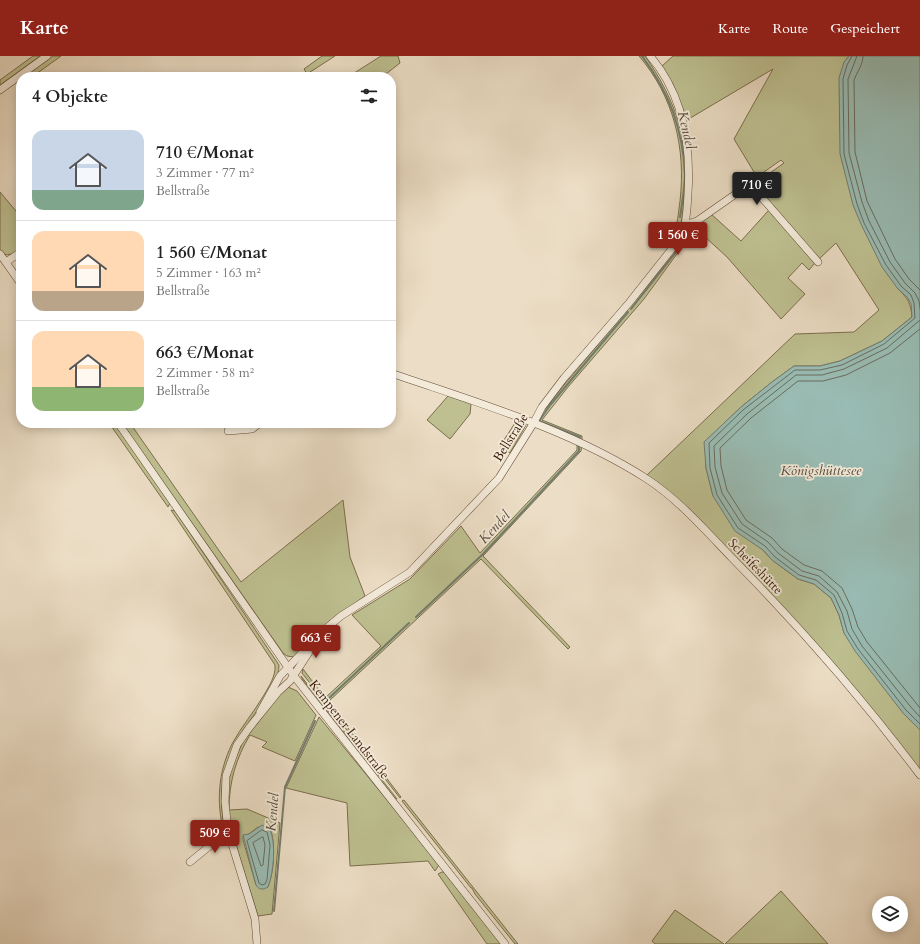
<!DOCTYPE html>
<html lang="de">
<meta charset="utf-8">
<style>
:root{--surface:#fff;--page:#f6f6f6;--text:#222;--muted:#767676;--line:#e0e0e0;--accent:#8f2418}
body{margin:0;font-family:Cardo,serif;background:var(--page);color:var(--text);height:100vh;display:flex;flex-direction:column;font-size:15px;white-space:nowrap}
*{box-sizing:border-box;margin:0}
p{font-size:13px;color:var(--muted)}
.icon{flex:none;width:22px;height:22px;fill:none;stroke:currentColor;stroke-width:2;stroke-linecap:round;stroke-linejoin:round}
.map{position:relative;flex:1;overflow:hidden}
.sheet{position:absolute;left:16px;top:16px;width:380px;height:356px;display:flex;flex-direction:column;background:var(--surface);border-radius:16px;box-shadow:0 2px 10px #0003}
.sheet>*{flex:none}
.controls{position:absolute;left:872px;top:840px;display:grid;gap:8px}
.controls a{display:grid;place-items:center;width:36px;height:36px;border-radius:50%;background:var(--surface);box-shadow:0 2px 10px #0003;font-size:20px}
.price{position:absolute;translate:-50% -34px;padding:0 9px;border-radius:4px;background:var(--accent);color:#fff;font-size:13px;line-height:26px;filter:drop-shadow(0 1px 2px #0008)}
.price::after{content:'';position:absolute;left:50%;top:24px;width:12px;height:9px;margin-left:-6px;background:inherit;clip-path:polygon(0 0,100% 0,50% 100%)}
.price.on{background:#222;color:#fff}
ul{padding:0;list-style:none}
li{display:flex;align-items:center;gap:12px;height:100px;padding:0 16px}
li+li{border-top:1px solid var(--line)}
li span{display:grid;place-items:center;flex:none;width:112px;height:80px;border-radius:12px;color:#555}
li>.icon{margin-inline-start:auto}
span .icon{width:48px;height:48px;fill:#fffc;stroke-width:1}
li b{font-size:17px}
h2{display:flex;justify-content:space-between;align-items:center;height:48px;padding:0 16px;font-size:17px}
header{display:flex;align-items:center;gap:24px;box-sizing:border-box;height:56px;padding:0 20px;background:var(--accent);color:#fff}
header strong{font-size:19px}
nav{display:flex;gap:22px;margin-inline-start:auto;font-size:14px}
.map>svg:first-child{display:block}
.green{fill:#bec091;stroke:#7c6e4c;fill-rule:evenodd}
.water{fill:#99bcb4;stroke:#737c6e}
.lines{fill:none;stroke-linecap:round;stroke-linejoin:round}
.shore{stroke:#6a6c5d;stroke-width:1}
.stream{stroke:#737c6e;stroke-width:2}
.minor-casing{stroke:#674c36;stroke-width:8}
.minor{stroke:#f3eada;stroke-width:7}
.labels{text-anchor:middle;stroke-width:3.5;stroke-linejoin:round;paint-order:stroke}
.street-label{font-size:13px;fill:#3b1b06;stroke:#f3eada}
.water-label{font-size:14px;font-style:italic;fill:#574b3a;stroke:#f3eada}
</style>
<header>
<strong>Karte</strong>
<nav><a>Karte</a><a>Route</a><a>Gespeichert</a></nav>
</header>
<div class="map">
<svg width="920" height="888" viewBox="0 0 920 888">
<rect width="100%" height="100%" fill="#ecdec6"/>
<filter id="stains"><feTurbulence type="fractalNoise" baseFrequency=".005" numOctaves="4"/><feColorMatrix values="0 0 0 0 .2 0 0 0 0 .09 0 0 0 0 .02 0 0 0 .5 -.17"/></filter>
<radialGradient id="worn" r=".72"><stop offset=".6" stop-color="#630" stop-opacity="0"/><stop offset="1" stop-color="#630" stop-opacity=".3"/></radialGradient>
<g class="green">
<path d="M33 0H40L0 29V24Z"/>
<path d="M53 0H61L32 21H24Z"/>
<path d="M322 0H335L307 18 304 13Z"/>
<path d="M381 0H398L400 7 382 21H348Z"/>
<path d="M639 0H645C677 46 690 87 684 143 682 160 683 169 674 184L672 181C678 169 678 158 680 145 686 92 674 41 639 0Z"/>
<path d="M673 0H849L844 7 898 233C908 242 911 248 912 261L882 285 840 305 820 310H794L772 326 741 351 705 386 706 412 713 440 772 504 798 523 814 528 831 542 839 559 844 577 903 656 920 674V716L751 518 646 420 795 278 854 276 879 254 836 187 818 204 753 129 784 107 781 104 757 121 734 83 773 13 687 64 673 28 662 10Z"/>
<path d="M0 136 21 161V193L12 198 6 199 0 194Z"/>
<path d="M769 154 815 207 809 214 802 207 788 222 805 238 781 263 727 201 693 170 711 158 741 185Z"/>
<path d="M681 189 682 191 644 243 568 331 542 364 582 380V385L539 368 537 364 564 329 640 239Z"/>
<path d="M448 340 471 348 470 358 450 383 427 364Z"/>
<path d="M517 364 526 369 510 397 500 390Z"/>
<path d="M109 367H114L170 447 168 451Z"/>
<path d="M122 367H130L241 526 343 444 350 501 365 540 328 566 294 601 287 600 283 597Z"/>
<path d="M577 387 582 389 581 395 483 500 570 591 568 593 481 503 328 646 401 741 400 742 302 617 303 613 325 642 381 590 352 559 410 523 461 470 480 497 577 394Z"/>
<path d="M171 454 175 455 279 609C279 621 272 630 266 640 259 653 250 664 242 676 223 706 216 741 226 776L224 777C216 747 218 716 232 688 241 671 254 656 264 639 269 630 276 620 275 609Z"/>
<path d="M301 620 397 743H395L303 624Z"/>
<path d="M288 631 297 635 316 659 295 705 262 691 267 686 250 679C236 702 229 726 229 754L247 753 280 767 272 858 258 860 232 776 227 754 228 730 232 710 243 686 279 638ZM258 771 270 773C276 787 274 816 268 831L256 829 243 784V780L249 778Z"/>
<path d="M319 661 383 739 439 809 435 815 428 805 350 810 347 747 286 732Z"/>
<path d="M404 744 518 888H515L475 838 472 832H471L402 745Z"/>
<path d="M442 816H444L501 888H487L438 818Z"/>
<path d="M781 835 828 888H725Z"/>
<path d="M675 854 724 888H655L652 885Z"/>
</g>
<g class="water">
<path d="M849 0H920V674L903 657 855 595 844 577 839 559 831 542 814 528 798 523 772 504 763 494 735 475 713 440 706 412 704 386 741 351 772 326 794 310H820L840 305 882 285 912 261 911 248 907 241 898 233 882 211 861 168 853 149 840 98 839 22 844 6Z"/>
<path d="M262 769 270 773C276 787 274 816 268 831 263 834 259 834 256 829L243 779 249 778Z"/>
</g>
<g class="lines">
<g class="shore">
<path d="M852 0 847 9 843 23 844 98 857 148 864 167 886 209 901 230 911 239 914 247 915 262 884 288 842 309 820 314H795L743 354 709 387 710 412 717 439 738 472 765 490 775 501 799 519 816 524 834 539 842 557 847 575 858 593 906 654 920 668"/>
<path d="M857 0 848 23 849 97 862 146 869 165 890 206 905 227 915 237 919 245 920 252"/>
<path d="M863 0C863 9 857 16 854 24L855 96 867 145 895 203 909 223 920 234"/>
<path d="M920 264 887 292 844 313 822 319H796L747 358 714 390 715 411 722 437 742 468 768 486 778 497 802 515 819 520 837 536 847 555 852 573 862 590 910 650 920 661"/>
<path d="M920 273 890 297 846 319 823 325H798L751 362 720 392 721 410 727 434 746 464 772 482 782 493 804 509 822 515 842 532 852 553 858 571 867 586 920 652"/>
<path d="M262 774 267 776 270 789 267 824 265 828 262 829 259 827 247 785Z"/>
<path d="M263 781 265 789 263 809 261 810 253 787Z"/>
</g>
<g class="stream">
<path d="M642 0C669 37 683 72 685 119 685 132 682 147 680 161"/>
<path d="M631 253 680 191"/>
<path d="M579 383 580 381 539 365 551 348 628 256"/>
<path d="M416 561 483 498 579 395V389"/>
<path d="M327 644 409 567"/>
<path d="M274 855 285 731 315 665"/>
</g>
<g class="minor-casing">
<g id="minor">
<path d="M0 34 47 0"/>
<path d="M687 168 697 165 750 128 818 206"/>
<path d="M0 198 21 228"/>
<path d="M6 206 21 196"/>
<path d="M391 317C478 347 569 373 647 423 679 444 705 474 732 502 799 570 862 642 920 719"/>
<path d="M118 367 294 620 505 888"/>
<path d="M228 375 252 373 260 367"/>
<path d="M260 656 280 620 323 575 341 560 410 516 499 422 533 368 542 351 564 322 629 247 682 180C687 166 687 153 688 138 691 90 683 38 650 0"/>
<path d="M190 806 228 775"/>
<path d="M257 888 255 863 228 775 225 746 226 720 237 689 249 672 278 636 290 625 315 587"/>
</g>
</g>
<use href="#minor" class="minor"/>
</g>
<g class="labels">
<g class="street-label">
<text transform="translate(510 381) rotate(-58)" y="5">Bellstraße</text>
<text transform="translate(756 510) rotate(46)" y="5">Scheifeshütte</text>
<text transform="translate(350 673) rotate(52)" y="5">Kempener Landstraße</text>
</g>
<g class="water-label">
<text transform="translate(687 74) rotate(77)" y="5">Kendel</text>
<text x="821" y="419">Königshüttesee</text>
<text transform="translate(494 471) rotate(-47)" y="5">Kendel</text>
<text transform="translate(272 756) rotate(-85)" y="5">Kendel</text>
</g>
</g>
<rect width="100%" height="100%" filter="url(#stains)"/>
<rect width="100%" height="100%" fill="url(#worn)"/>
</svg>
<div class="controls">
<a><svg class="icon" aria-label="layers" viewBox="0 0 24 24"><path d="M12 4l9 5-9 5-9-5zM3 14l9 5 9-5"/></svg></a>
</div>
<b class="price on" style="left:757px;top:150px">710 €</b>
<b class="price" style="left:678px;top:200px">1 560 €</b>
<b class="price" style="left:316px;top:603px">663 €</b>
<b class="price" style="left:215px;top:798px">509 €</b>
<section class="sheet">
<h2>4 Objekte<svg class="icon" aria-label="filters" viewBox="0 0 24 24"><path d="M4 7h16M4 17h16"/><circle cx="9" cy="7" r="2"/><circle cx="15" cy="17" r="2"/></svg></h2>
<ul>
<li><span style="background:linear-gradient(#c9d6e8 75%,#7fa58c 0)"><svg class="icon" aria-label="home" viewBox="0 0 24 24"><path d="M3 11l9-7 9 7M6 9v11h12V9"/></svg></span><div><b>710 €/Monat</b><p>3 Zimmer · 77 m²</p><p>Bellstraße</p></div></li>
<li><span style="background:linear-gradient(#ffd9b3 75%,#b9a48a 0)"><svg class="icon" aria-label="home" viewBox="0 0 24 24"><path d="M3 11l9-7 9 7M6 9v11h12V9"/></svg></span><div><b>1 560 €/Monat</b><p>5 Zimmer · 163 m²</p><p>Bellstraße</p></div></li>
<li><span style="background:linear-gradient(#ffd9b3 70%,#8fb573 0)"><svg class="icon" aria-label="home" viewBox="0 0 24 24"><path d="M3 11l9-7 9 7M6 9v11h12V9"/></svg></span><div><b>663 €/Monat</b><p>2 Zimmer · 58 m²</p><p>Bellstraße</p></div></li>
</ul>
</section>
</div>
